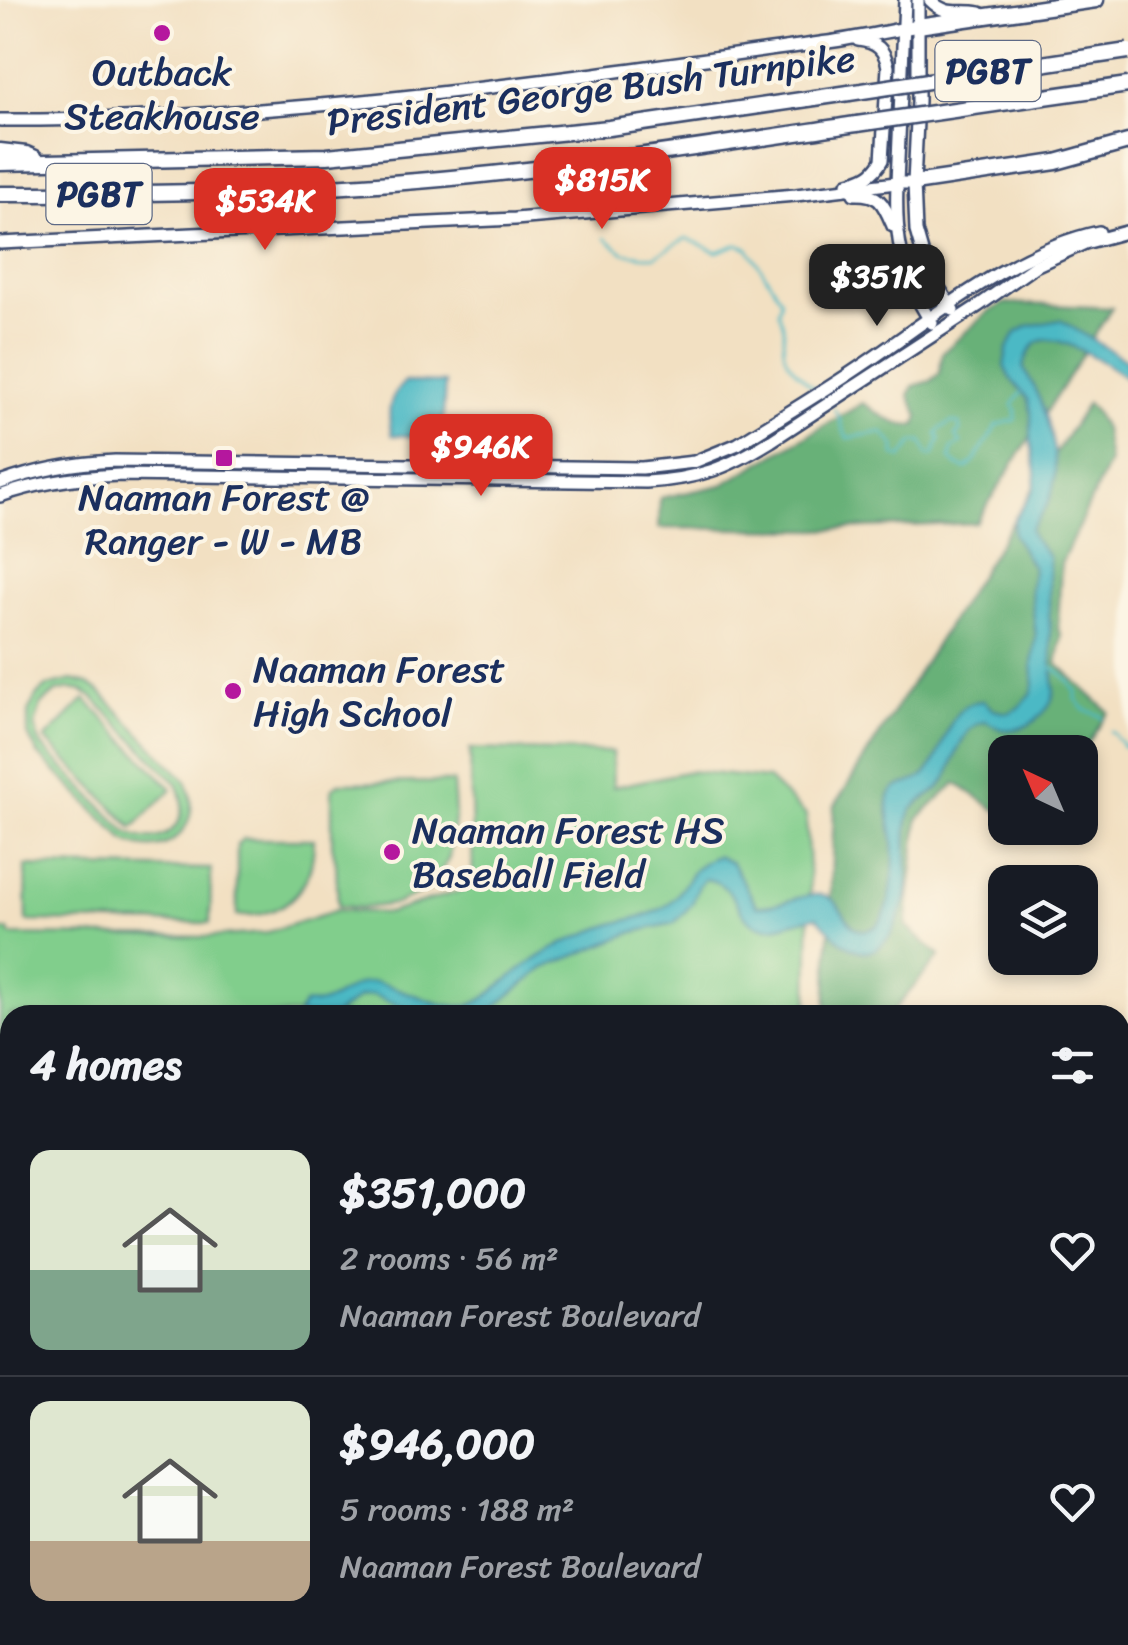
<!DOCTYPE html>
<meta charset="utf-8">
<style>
:root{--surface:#171b24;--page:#20242c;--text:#f1f3f6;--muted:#9ea1a6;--line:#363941;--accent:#d93025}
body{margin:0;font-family:Sriracha,sans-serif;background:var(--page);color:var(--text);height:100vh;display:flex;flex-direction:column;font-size:38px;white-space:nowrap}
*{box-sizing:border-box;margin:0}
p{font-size:32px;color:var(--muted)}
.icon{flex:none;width:55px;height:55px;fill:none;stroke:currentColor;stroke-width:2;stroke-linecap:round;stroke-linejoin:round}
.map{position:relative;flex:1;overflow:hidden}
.sheet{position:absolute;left:0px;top:1005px;width:1130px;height:640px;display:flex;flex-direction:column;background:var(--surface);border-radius:30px 30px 0 0;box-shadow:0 5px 15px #0003}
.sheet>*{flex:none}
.needle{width:65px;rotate:316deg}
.tools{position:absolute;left:988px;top:735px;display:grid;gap:20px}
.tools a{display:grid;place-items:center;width:110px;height:110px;border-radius:20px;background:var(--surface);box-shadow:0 5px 15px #0003;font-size:50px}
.price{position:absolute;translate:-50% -85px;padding:0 22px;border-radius:20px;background:var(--accent);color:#fff;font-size:32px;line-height:65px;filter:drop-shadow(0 2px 5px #0008)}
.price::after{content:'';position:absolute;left:50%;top:60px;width:30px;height:22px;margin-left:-15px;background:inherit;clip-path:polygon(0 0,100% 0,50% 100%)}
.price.on{background:#222;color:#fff}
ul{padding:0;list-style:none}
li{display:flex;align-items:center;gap:30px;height:250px;padding:0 30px}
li+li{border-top:2px solid var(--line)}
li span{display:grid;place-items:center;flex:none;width:280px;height:200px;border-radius:20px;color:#555}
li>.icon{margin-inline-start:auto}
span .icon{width:120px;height:120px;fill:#fffc;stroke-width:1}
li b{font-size:42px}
h2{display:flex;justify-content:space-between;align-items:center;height:120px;padding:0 30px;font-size:42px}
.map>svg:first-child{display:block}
.green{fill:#81ce8c;stroke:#4e7e75;stroke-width:2.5;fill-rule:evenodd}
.forest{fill:#68b178;stroke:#42706b;stroke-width:2.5}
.water{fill:#4cb9c5;stroke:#347492;stroke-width:2.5}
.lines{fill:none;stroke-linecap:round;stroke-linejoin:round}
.stream{stroke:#4cb9c5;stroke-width:2.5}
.major-casing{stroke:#3b4a6d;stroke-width:16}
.highway-casing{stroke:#3b4a6d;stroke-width:19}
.major{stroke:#fff;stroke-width:11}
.highway{stroke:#fff;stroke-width:14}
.highway-bridge-casing{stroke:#3b4a6d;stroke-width:19;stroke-linecap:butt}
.highway-bridge{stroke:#fff;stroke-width:14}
.poi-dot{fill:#b5179e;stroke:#fcf5e5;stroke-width:4}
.labels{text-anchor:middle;stroke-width:8;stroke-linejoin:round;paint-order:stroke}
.shield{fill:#fcf5e5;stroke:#5e6a86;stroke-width:2.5}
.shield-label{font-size:35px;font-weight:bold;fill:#1b2f5e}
.poi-label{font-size:38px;fill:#1b2f5e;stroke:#fcf5e5}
.street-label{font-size:38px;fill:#1b2f5e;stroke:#fcf5e5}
</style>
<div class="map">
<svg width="1128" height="1645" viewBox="0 0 1128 1645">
<rect width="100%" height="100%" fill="#fcf5e5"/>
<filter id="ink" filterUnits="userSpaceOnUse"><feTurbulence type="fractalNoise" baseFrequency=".01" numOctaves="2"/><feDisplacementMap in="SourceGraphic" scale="20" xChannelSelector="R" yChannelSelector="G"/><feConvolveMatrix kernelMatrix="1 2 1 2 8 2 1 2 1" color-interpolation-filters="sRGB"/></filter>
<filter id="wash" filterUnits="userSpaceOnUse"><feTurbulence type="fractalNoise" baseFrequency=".0048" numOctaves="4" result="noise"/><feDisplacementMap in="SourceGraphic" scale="40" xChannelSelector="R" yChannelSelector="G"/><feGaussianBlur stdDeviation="2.25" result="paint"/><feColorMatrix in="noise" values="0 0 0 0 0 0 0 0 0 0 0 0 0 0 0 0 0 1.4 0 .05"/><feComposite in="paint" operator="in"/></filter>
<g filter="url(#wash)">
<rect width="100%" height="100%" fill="#f2e0c2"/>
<g class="green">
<path d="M72 680 88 684 101 693 186 781C206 825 166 864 124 840L38 754 28 735V712L36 696 48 686ZM70 689 82 691 92 697 177 784C196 822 162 853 126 831L42 746 38 738 35 725 41 705 56 692Z"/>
<path d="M85 699 172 789 133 828 45 739Z"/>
<path d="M470 749 612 752 613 787 690 771 768 779 806 815 810 887 808 1015H10V1635H177L178 1645H0V931L9 930 10 935 208 937 265 933 337 910 388 913 473 887Z"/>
<path d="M453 782 455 812 449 858 431 889 395 904 362 908 338 906 336 863 332 845V789L338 783Z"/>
<path d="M243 839H314C314 888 286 917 237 916V844Z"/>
<path d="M26 866 211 869 210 923 27 921Z"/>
</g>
<g class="forest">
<path d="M1005 303 1112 308 976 523 817 530 659 528 660 498 722 485 863 403C879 413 897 429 916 425L919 416 909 395 913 386 931 381 940 373 942 353 988 312Z"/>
<path d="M1087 403 1095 412 1104 429 1109 462 1061 564 1058 628 1062 636 1057 664 1109 712 1080 755V752H1005V816L956 783 918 819 906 926 940 956 890 1015H826L834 807Z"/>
</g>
<g class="water">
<path d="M1060 320 1128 361V379C1111 367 1061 333 1041 341 1031 344 1026 358 1023 367 1044 402 1067 463 1048 503 1043 513 1036 521 1030 530L1033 538 1049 557V612L1054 693C1048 715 1025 734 1001 729 996 727 991 724 986 721 959 725 956 763 944 782 934 798 911 800 908 820 904 843 909 867 907 890 905 910 887 958 860 951 842 946 829 930 817 917 799 918 778 931 760 926 735 921 740 884 705 879L699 885 692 904 674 923 634 932 544 968 485 1015H421L373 995 360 997 334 1015H298C305 997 307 1006 321 1003 338 999 351 983 370 982 377 981 386 985 392 987 415 994 442 1009 467 1006 485 1003 513 973 530 963 554 947 585 933 613 924 627 920 644 917 657 911 689 896 682 868 717 856L732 863 757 906C779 908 807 890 826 896 844 901 847 938 871 929 893 921 895 863 893 843 893 829 885 811 889 797 893 782 916 785 926 774 949 748 944 702 984 701L993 710 1008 713 1018 708 1031 695 1034 685 1032 664 1036 637 1031 591 1033 568 1013 534 1014 520 1034 489 1036 474 1031 442V412L1028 399 1010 378 1004 366 1007 349 1016 333 1028 326Z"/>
<path d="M405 382 445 383 442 438 392 435C387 414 388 396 405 382Z"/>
<path d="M10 1156V1191L4 1210 10 1248V1305L0 1309V1175Z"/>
</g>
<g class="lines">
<g class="stream">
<path d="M605 238 624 253 654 257 686 238 717 252 738 244 748 248 781 299 778 312C789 335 781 331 784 351 785 364 805 379 814 388"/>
<path d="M834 409C843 419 840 429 848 438L882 432 895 446V455L901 458 914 442H922L928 456H933L940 439 937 434 940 429 952 422 959 424 960 431 955 436 961 443 952 449 950 459 958 466 966 469 974 462 997 425 1015 420 1016 410 1013 405 1021 393"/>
<path d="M1050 669 1054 668 1070 682 1072 687 1076 691V699L1084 709 1101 716 1103 719"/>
<path d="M1110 731 1115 735 1116 739 1120 741 1123 746 1128 747"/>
<path d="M0 1416 3 1417 10 1453"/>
<path d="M168 1635 175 1641V1645"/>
<path d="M597 1635 605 1645"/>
</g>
</g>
</g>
<g filter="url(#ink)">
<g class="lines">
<g class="major-casing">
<g id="major">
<path d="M905 0C903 46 901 92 899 138 896 210 889 260 932 323"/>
<path d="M918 0V101L914 183 916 231 927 269 953 310"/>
<path d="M930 0C948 18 958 9 980 13"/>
<path d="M0 120C278 121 554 80 828 42 858 38 888 31 918 26"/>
<path d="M848 183C864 179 874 175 882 160L888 67C885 50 877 42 858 40"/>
<path d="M854 194C880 193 883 203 893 226"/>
<path d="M0 243 515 219 796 195 896 183H914"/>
<path d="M0 483C38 469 74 463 115 461L642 468 694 462 738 444C781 417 825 391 867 362 937 314 1015 250 1099 232"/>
<path d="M0 496C39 482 77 477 119 475L646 482C699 479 727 468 771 441L978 306 1035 266 1085 243 1126 232"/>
</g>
</g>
<g class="highway-casing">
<g id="highway">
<path d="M918 26 1096 0"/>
<path d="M0 151 26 154 35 158"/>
<path d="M0 163 327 156 609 128 849 93"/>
<path d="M914 183 1056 162 1128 142"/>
<path d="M0 194C158 194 315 192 472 176 601 163 729 143 857 124"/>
</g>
</g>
<use href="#major" class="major"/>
<use href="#highway" class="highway"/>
<g class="highway-bridge-casing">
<g id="highway-bridge">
<path d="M849 93 1128 51"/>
<path d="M857 124 1128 85"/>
</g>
</g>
<use href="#highway-bridge" class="highway-bridge"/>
</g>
</g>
<g class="poi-dot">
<circle cx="162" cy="33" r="10"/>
<rect x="214" y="448" width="20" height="20" rx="5"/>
<circle cx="233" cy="691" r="10"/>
<circle cx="392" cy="852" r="10"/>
</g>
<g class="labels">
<g class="shield">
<rect x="935.5" y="41" width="105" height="60" rx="8"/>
<rect x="46.5" y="164" width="105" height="60" rx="8"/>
</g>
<g class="shield-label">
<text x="988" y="83">PGBT</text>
<text x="99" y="206">PGBT</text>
</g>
<g class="poi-label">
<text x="162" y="85">Outback<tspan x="162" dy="44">Steakhouse</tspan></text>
<text x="224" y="510">Naaman Forest @<tspan x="224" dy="44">Ranger - W - MB</tspan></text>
<text x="253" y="682" text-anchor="start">Naaman Forest<tspan x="253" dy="44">High School</tspan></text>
<text x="412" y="843" text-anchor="start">Naaman Forest HS<tspan x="412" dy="44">Baseball Field</tspan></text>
</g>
<g class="street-label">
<text transform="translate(591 90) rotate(-7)" y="13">President George Bush Turnpike</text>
</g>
</g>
</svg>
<div class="tools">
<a><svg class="needle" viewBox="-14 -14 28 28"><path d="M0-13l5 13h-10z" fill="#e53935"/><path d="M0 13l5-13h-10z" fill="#9ea1a6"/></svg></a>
<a><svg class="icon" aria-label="layers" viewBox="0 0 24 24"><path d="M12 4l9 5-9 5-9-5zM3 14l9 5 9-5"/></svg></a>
</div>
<b class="price" style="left:602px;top:232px">$815K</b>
<b class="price" style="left:265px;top:253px">$534K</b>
<b class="price on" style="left:877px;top:329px">$351K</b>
<b class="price" style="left:481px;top:499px">$946K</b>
<section class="sheet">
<h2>4 homes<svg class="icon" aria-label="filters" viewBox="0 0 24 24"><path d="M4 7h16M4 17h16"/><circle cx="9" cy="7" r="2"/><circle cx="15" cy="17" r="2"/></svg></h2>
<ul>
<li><span style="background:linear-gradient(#dfe7d0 60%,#7fa58c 0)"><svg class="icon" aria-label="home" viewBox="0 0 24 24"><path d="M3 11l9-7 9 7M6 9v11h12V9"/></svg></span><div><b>$351,000</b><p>2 rooms · 56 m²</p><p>Naaman Forest Boulevard</p></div><svg class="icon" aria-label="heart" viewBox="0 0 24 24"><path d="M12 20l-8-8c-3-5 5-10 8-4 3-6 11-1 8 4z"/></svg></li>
<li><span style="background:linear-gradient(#dfe7d0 70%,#b9a48a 0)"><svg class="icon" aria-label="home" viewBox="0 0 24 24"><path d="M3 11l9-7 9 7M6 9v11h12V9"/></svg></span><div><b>$946,000</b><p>5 rooms · 188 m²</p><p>Naaman Forest Boulevard</p></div><svg class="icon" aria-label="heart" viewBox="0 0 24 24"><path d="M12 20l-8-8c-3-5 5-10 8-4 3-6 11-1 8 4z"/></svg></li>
</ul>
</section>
</div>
